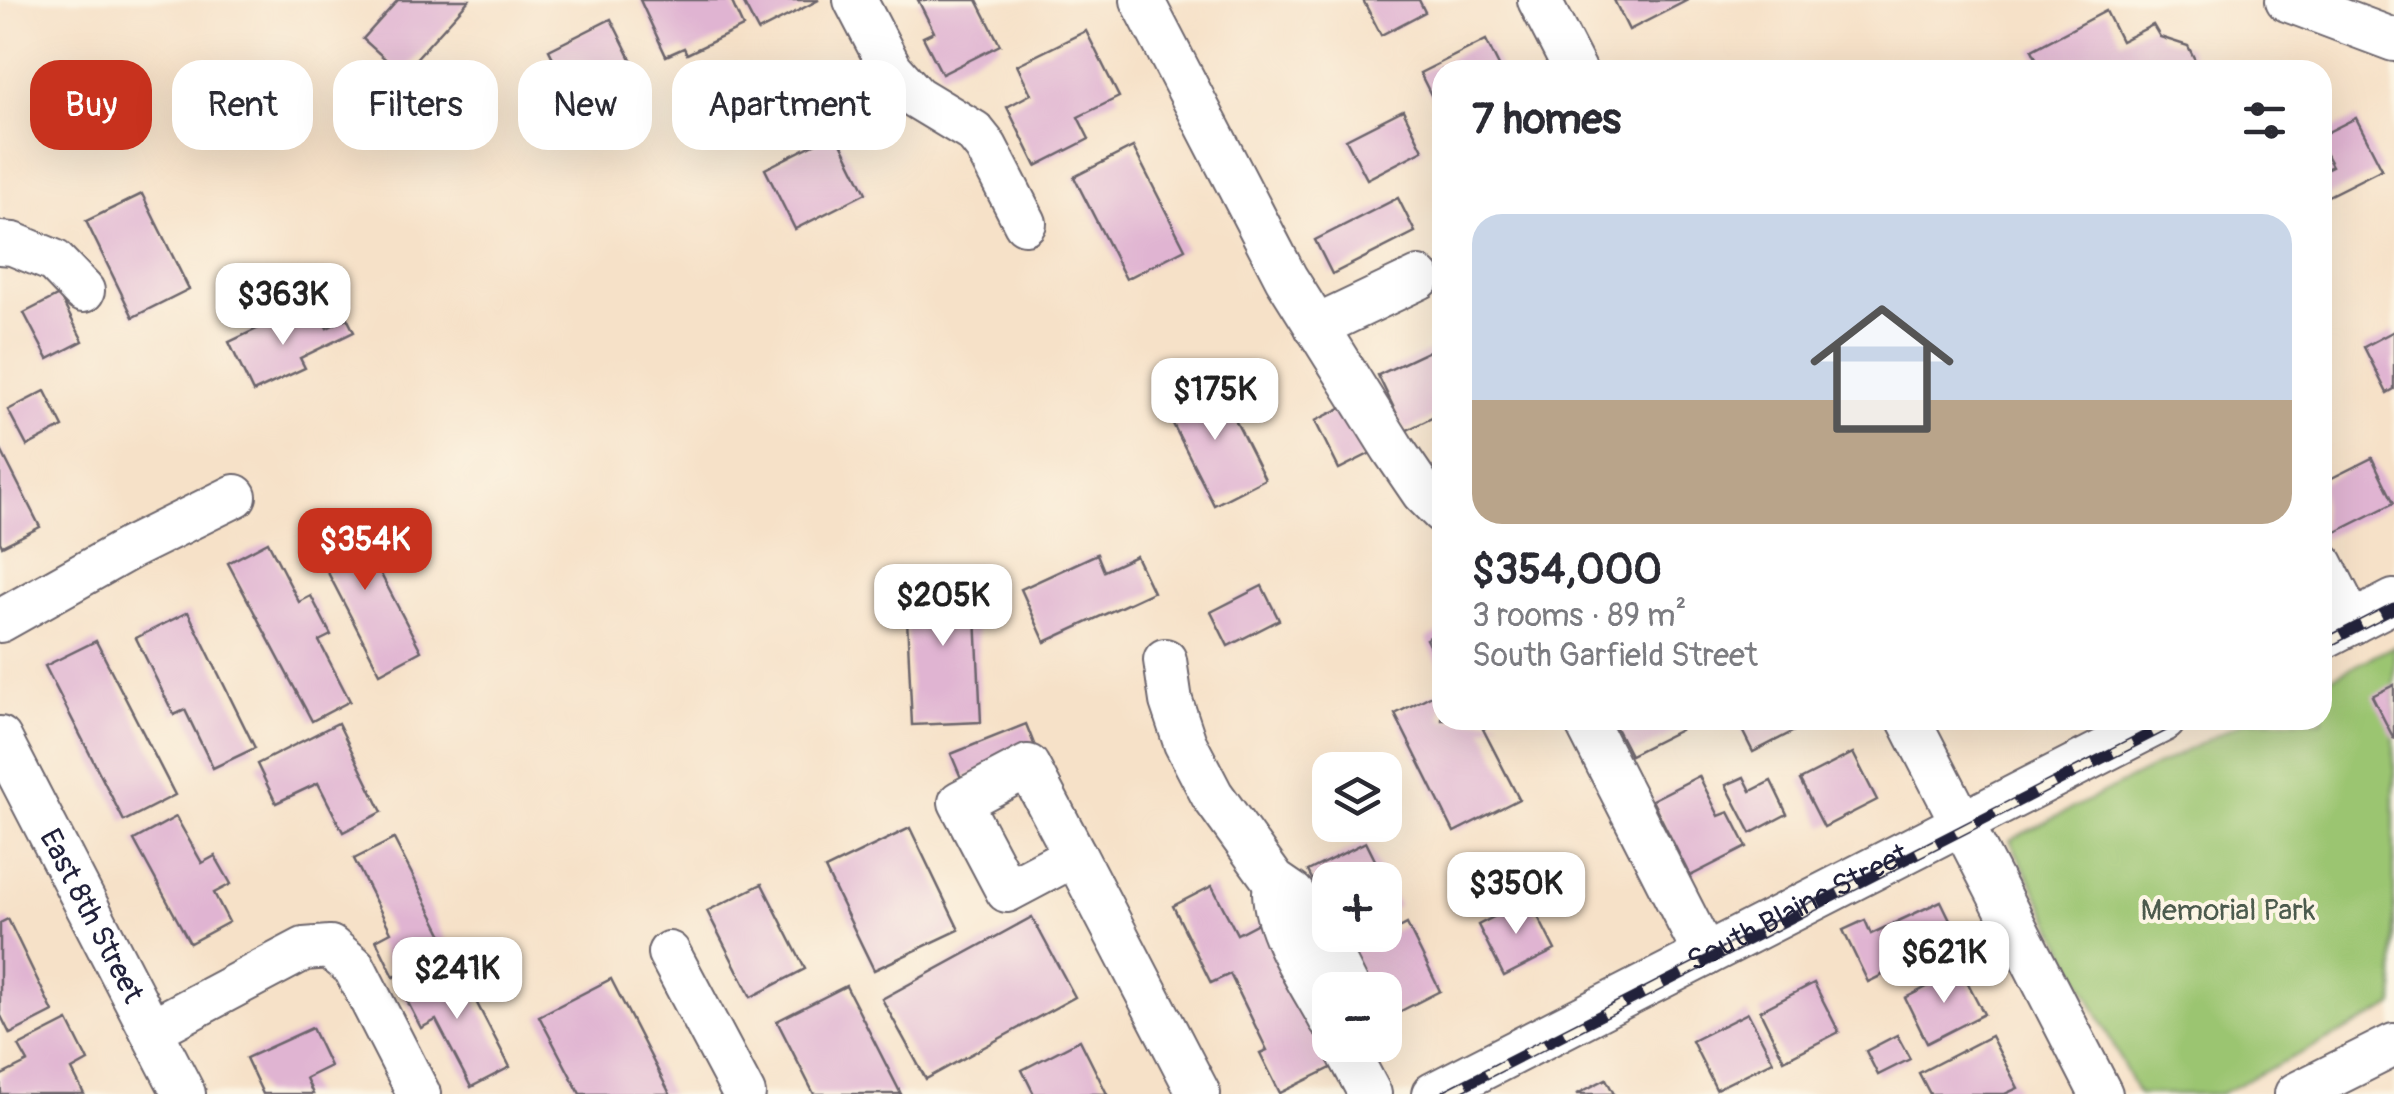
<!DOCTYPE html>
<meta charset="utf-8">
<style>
:root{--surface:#fff;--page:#f2f2f3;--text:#2b2b33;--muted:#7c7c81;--accent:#c8321e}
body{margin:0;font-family:Pangolin,sans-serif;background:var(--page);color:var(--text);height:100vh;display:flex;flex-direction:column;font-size:38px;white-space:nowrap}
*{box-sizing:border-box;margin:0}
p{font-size:32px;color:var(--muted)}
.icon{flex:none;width:55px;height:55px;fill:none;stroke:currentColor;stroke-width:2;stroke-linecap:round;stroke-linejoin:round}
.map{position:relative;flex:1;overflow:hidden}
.side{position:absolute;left:1432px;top:60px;width:900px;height:670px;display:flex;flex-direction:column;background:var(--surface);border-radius:30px;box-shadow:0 10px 40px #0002}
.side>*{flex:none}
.hud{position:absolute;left:30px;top:60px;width:950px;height:90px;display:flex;gap:20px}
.buttons{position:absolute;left:1312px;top:752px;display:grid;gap:20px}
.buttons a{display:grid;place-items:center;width:90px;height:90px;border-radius:20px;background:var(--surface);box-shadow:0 10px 40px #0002;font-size:50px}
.price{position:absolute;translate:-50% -85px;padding:0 22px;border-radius:20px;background:#fff;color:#222;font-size:32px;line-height:65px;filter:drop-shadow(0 2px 5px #0008)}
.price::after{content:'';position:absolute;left:50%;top:60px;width:30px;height:22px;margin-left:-15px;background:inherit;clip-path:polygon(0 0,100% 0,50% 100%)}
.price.selected{background:var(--accent);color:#fff}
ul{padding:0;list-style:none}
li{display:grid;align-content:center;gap:20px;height:530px;padding:0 40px}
li span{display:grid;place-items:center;height:310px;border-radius:30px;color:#555}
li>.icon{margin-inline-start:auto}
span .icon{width:180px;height:180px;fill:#fffc;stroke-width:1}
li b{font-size:42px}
h2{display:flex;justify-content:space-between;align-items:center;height:120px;padding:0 40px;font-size:42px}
.chip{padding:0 35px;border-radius:30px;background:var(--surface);box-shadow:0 10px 40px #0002;font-size:35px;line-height:90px}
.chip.selected{background:var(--accent);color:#fff}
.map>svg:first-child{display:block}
.green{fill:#9bc571;stroke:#5e7456;stroke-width:2.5}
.building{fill:#e0b4d2}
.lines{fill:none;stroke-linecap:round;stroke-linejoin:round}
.minor-casing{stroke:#6c656c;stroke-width:46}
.minor{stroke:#fff;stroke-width:42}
.rail-casing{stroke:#22223b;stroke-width:11}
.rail{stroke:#fcf5e5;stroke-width:8;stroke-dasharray:22;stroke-linecap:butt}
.labels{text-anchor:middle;stroke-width:8;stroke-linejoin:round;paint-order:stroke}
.street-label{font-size:30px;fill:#22223b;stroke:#fcf5e5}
.park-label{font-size:30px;fill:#4c5b4e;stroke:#fcf5e5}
</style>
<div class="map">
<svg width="2394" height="1094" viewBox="0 0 2394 1094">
<rect width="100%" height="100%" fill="#fcf5e5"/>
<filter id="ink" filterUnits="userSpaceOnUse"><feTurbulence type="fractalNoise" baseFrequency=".01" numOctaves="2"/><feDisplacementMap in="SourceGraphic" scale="20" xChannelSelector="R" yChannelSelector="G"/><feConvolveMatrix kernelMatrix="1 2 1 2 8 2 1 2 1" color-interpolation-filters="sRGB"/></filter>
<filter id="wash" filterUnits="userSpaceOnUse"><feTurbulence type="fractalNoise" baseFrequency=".0048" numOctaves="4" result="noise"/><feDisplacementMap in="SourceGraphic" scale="40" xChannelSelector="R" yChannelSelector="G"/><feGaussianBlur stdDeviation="2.25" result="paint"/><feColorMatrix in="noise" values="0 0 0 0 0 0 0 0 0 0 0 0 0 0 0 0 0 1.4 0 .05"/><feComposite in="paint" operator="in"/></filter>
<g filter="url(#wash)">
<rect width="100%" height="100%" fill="#f6e1c8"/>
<path class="green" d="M2394 646V1006L2220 1094H2138L2010 840 2247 720H2322L2323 682Z"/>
<g id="blocks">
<g class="building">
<path d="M398 0H469L402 74 363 39Z"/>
<path d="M640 0H731L743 27 687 54 684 48 666 56Z"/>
<path d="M742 0H819L758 31Z"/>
<path d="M918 0H977L1000 45 942 74 923 37 934 32Z"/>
<path d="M1363 0H1419L1425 12 1381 35Z"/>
<path d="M1614 0H1688L1629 30Z"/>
<path d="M2106 11 2121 41 2153 25 2160 37 2188 46 2197 64 2184 70H2042L2032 50Z"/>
<path d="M611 19 642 81 579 111 549 50Z"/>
<path d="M1086 31 1119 97 1078 117 1089 139 1036 166 1007 107 1031 94 1017 65Z"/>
<path d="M1486 40 1501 70H1442V117L1420 73Z"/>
<path d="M1403 110 1423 150 1367 179 1346 139Z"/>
<path d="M2356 118 2382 169 2322 199V171L2332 166 2322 147V135Z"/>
<path d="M836 133 866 193 795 229 765 169Z"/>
<path d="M1133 147 1185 249 1126 279 1074 177Z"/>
<path d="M142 194 189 289 133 317 86 221Z"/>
<path d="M1398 198 1415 232 1332 274 1315 240Z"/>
<path d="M59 295 83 341 48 359 24 313Z"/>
<path d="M319 313 327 328 347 318 354 332 300 358 305 368 253 392 229 342 280 318 286 329Z"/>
<path d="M2394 331V389L2387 393 2364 347Z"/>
<path d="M1442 345V413L1405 431 1378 375Z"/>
<path d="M1216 382 1265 479 1214 505 1165 408Z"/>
<path d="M45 391 63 427 27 446 8 410Z"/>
<path d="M1349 404 1373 452 1339 469 1315 421Z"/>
<path d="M0 448 40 527 2 546 0 542Z"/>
<path d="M2372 458 2394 503 2322 539V483Z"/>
<path d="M349 513 421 651 380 673 308 534Z"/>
<path d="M268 542 299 602 311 596 331 635 319 641 350 701 312 721 228 563Z"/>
<path d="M1097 554 1104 571 1136 556 1153 592 1045 642 1021 589Z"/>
<path d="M974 573 981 722 912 725 905 576Z"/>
<path d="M1262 586 1279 620 1228 646 1211 612Z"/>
<path d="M188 612 255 748 213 768 185 710 174 715 136 638Z"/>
<path d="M1442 631V672L1426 639Z"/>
<path d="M96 641 175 795 124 821 45 666Z"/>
<path d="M2394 685V739L2372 696Z"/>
<path d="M1442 690V720H1501L1483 729 1519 799 1454 832 1395 714Z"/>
<path d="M1612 720H1675L1680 730 1630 755Z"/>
<path d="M1737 720H1793L1798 729 1753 752Z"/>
<path d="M338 723 382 812 343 832 318 783 276 803 257 764Z"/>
<path d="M1026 724 1036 749 961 778 951 754Z"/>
<path d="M1853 753 1877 800 1824 827 1800 780Z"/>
<path d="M1699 776 1719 816 1729 812 1747 847 1690 876 1652 800Z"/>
<path d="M1744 777 1751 791 1771 781 1787 814 1751 833 1726 785Z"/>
<path d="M176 817 202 863 215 856 231 884 214 893 229 922 190 943 134 840Z"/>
<path d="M910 828 959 930 874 970 825 869Z"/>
<path d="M394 839 450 949 394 977 376 940 391 932 354 859Z"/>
<path d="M1366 842 1398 906 1385 913V880H1330V914L1308 871Z"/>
<path d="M762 884 805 969 751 997 707 911Z"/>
<path d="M1212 886 1237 934 1262 921 1335 1066 1280 1093 1260 1053 1267 1050 1230 974 1211 983 1173 906Z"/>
<path d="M1529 899 1555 950 1504 976 1478 925Z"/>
<path d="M1941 901 1959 938 1868 982 1843 930 1865 920 1871 934Z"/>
<path d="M1032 917 1075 997 926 1079 882 999Z"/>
<path d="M8 919 53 1012 10 1034 0 1014V923Z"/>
<path d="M1407 924 1440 991 1385 1019V990H1368L1341 935H1385V928L1388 934Z"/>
<path d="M455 961 510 1067 471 1087 436 1020 421 1028 401 989Z"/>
<path d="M1961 970 1984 1014 1927 1043 1905 998Z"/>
<path d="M611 979 670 1094H580L539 1016Z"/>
<path d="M1814 983 1839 1032 1784 1060 1760 1011Z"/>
<path d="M846 986 901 1094H814L777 1021Z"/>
<path d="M1748 1013 1773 1061 1716 1089 1692 1041Z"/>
<path d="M68 1021 88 1061 72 1070 84 1094H1L0 1076 28 1062 19 1046Z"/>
<path d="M312 1028 330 1066 306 1078 313 1094H263L246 1058Z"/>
<path d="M1897 1035 1910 1059 1878 1075 1866 1051Z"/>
<path d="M1991 1036 2018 1088 2005 1094H1930L1919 1073Z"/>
<path d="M1080 1040 1107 1094H1034L1022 1070Z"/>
<path d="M1606 1079 1614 1094H1577Z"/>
</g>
</g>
</g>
<g filter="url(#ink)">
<use href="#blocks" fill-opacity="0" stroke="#6c656c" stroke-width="2.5"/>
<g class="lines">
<g class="minor-casing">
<g id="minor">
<path d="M855 0 891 69 916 97 974 132 986 147 1025 223"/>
<path d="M1142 0 1286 278 1393 449 1423 493 1442 512"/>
<path d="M1539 0 1575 70"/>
<path d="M2287 0 2394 40"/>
<path d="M0 243 13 244 54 261 83 291"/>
<path d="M1316 327 1419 278"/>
<path d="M2322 564 2352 623"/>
<path d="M0 621 130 548 235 496"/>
<path d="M2322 638 2394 601"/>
<path d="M1165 660 1171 701 1185 743 1212 795 1274 881 1293 894 1328 948 1349 990"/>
<path d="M1585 720 1705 955"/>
<path d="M1909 720 2101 1094"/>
<path id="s1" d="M0 738 184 1094"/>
<path d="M1028 766 1075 855 1007 891 960 802Z"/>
<path d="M1075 855 1199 1094"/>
<path d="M1274 892C1275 932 1311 984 1330 1019"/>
<path d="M669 953 744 1094"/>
<path d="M151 1030 304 949 330 947 354 967 419 1094"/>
<path d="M1344 1045 1370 1094"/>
<path id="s2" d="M1433 1094 2164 720"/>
<path d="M2296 1094 2394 1045"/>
</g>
</g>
<use href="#minor" class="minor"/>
<g class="rail-casing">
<g id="rail">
<path d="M2322 645 2394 608"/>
<path d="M1447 1094 2177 720"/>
</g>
</g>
<use href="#rail" class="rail"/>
</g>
</g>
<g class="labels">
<g class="street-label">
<text dy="10" stroke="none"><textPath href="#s2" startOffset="410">South Blaine Street</textPath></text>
<text dy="10" stroke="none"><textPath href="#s1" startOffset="200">East 8th Street</textPath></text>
</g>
<g class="park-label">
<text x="2228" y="920">Memorial Park</text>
</g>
</g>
</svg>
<div class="buttons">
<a><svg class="icon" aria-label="layers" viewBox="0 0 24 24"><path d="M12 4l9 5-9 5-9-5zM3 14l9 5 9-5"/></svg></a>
<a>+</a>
<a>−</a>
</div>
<b class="price" style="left:283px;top:348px">$363K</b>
<b class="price" style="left:1215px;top:443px">$175K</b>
<b class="price selected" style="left:365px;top:593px">$354K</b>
<b class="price" style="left:943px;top:649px">$205K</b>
<b class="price" style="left:1516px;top:937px">$350K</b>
<b class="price" style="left:1944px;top:1006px">$621K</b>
<b class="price" style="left:457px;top:1022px">$241K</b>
<div class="hud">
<a class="chip selected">Buy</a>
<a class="chip">Rent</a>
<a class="chip">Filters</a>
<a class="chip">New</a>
<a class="chip">Apartment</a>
</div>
<section class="side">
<h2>7 homes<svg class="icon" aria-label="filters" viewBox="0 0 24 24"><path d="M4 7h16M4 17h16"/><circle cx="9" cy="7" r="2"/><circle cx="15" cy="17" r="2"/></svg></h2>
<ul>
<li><span style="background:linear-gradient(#c9d6e8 60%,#b9a48a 0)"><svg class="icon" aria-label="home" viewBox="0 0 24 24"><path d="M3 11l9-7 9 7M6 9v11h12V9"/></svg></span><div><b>$354,000</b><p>3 rooms · 89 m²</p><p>South Garfield Street</p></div></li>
</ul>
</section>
</div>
